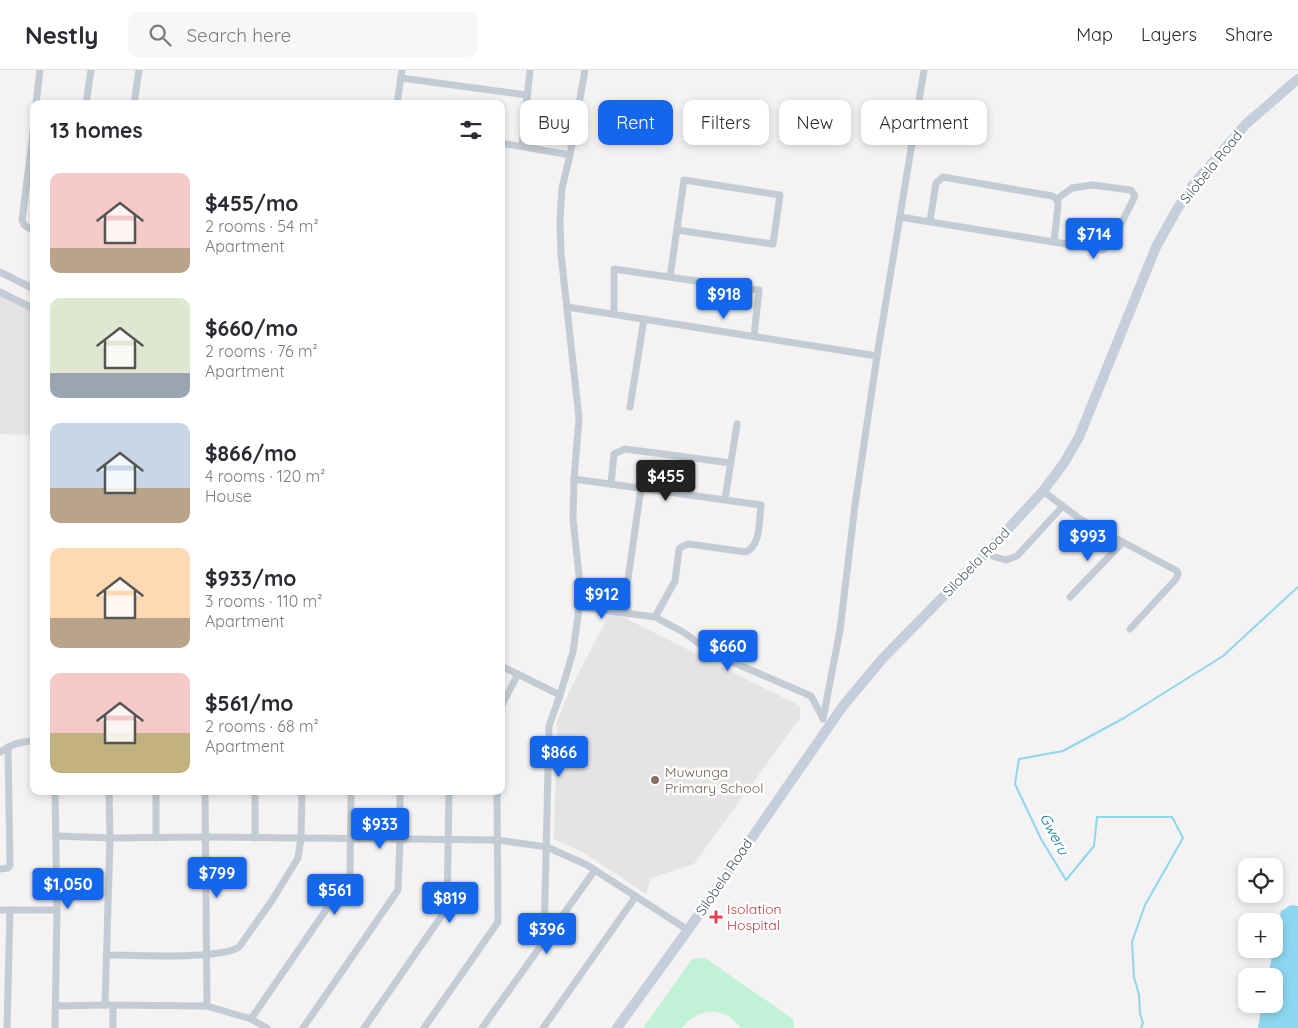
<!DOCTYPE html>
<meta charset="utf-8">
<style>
:root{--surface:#fff;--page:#f7f7f7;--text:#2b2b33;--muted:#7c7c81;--line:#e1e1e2;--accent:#1467ed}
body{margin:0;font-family:Quicksand,sans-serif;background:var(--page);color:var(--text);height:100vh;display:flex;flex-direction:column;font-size:19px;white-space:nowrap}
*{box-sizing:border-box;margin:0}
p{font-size:16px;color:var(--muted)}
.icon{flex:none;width:28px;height:28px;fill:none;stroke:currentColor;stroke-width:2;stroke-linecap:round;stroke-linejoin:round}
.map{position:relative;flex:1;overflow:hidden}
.drawer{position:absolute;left:30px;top:30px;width:475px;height:695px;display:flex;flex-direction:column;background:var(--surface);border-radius:10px;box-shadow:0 2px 8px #0003}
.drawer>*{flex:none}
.hud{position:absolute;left:520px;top:30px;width:475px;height:45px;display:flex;gap:10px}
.controls{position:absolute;left:1238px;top:788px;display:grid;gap:10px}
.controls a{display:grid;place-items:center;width:45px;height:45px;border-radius:10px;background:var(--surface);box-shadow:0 2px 8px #0003;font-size:25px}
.price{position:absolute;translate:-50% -42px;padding:0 11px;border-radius:5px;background:var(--accent);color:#fff;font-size:16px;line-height:32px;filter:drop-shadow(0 1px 2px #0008)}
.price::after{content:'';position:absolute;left:50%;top:30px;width:15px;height:11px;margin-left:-8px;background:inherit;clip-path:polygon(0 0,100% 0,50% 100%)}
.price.active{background:#222;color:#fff}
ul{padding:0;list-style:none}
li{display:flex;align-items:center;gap:15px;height:125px;padding:0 20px}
li span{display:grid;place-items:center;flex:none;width:140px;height:100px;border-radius:10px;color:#555}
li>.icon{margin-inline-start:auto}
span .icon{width:60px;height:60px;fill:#fffc;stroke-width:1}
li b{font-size:21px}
h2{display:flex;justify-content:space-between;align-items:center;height:60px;padding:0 20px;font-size:21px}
.pill{padding:0 18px;border-radius:10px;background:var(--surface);box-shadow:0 2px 8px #0003;font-size:18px;line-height:45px}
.pill.active{background:var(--accent);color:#fff}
header{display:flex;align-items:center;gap:30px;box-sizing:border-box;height:70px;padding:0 25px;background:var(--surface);border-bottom:1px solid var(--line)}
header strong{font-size:24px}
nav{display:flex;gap:28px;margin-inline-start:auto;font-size:18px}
.search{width:350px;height:45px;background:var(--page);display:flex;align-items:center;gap:12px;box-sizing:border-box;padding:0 18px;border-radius:10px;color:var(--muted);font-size:19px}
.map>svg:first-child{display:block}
.education{fill:#e5e3e4}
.green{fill:#c1f2d6}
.water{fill:#8dd6f0}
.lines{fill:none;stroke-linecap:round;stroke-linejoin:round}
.stream{stroke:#8dd6f0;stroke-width:2}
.street{stroke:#c3ccd4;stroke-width:7}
.secondary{stroke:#c5cedb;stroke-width:10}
.education-dot{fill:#8d6e63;stroke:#fff;stroke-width:2}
.health-dot{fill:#e0444e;stroke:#fff;stroke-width:2}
.labels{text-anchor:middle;stroke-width:5;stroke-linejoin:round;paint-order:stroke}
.street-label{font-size:14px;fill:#495461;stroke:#fff}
.education-label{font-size:14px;fill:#785e54;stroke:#fff;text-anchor:start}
.health-label{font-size:14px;fill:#be3a42;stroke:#fff;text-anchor:start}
.water-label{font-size:15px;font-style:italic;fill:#087ca6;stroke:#fff}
</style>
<header>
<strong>Nestly</strong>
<div class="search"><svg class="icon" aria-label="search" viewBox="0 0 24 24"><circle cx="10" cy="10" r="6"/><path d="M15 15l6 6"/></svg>Search here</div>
<nav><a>Map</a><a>Layers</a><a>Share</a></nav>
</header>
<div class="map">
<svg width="1298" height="958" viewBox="0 0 1298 958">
<rect width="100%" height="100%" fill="#f4f2f2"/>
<g class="education">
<path d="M0 224 34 241V365L0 364Z"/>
<path d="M611 541 800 636V648L694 794 651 808 646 824 581 781 554 769 557 652 569 622Z"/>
</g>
<path class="green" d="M705 888 793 949 794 958H741C725 936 698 937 682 958H643L692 889Z"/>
<path class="water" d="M1291 835 1298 836V958H1258L1262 934H1274V906H1268L1281 841Z"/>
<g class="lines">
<path class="stream" d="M1141 958 1143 953 1140 943 1139 925 1134 907 1132 872 1145 835 1183 768 1172 747H1097L1094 776 1066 810 1041 769 1015 714 1019 689 1063 681 1124 648 1223 586 1298 517"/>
<g class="street">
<path d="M401 8 527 25"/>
<path d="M36 34 40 0"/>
<path d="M86 34 91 0"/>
<path d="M134 34 139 0"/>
<path d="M397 34 402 0"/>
<path d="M34 55 22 150 24 155 34 161"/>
<path d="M501 73 570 85"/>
<path d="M522 76 530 0"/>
<path d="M900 147 1103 180 1114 168 1135 126 1131 120 1092 115 1072 118 1057 129"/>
<path d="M930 151 936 113 943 107 1052 126 1057 129 1058 135 1054 172"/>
<path d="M0 202 34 219"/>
<path d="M670 207 684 110 780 125 773 174 677 160"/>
<path d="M0 222 34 239"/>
<path d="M567 237 877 286"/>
<path d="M614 244V199L759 220 754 266"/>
<path d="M630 337 644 249"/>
<path d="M574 409 761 435C759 450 761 475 746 482L689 474 683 476 679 479 675 511 655 547"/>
<path d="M611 414 614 384 625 379 731 393"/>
<path d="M1043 421 1080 449 1177 501 1178 504 1176 509 1130 559"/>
<path d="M725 429 737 354"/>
<path d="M985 484 1006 490 1017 486 1062 437"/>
<path d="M1070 527 1123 472"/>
<path d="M580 537 655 547 683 562 714 584 811 626 823 648"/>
<path d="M628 544 627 516 641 418"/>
<path d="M501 596 560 625 549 656 544 870"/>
<path d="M560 625 573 582 581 524 573 449 574 409 579 348 561 184 560 151 562 118 570 85 585 0"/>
<path d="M501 637 518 604"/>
<path d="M823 649 840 560 855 435 877 286 924 0"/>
<path d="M0 682C11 675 20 671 34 671"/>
<path d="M55 721 57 840 55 958"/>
<path d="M156 721V768"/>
<path d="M205 721 207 936"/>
<path d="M56 766 110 768 205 767 497 770 547 777 587 795 688 860"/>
<path d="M255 768V721"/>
<path d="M0 799 8 798 10 795 8 677"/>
<path d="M0 840H57"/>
<path d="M107 885C134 885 219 890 239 877L271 832 298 788 301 768 302 721"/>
<path d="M105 935 207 936 251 949 267 958"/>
<path d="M56 936 105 935 110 768 109 721"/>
<path d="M251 949 350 805 351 721"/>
<path d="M7 958 10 840"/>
<path d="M113 958V936"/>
<path d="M303 958 398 820 400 769V721"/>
<path d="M364 958 447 838 449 721"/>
<path d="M424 958 498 852 497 721"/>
<path d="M482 958 595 800"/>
<path d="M543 958 636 826"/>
</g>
<path class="secondary" d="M617 958 688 860 843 636 883 588 985 484 1043 421 1064 393 1079 367 1156 177 1176 141 1192 116 1246 54 1298 9"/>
</g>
<circle class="education-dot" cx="655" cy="710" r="5"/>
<path class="health-dot" d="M713.5 839.5h5v5h5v5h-5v5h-5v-5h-5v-5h5z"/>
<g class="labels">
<g class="street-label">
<text transform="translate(1211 97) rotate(-51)" y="5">Silobela Road</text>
<text transform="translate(976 492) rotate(-46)" y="5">Silobela Road</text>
<text transform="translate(724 807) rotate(-56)" y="5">Silobela Road</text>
</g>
<g class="education-label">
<text x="665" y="707">Muwunga<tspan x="665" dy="16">Primary School</tspan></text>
</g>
<g class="health-label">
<text x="727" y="844">Isolation<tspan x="727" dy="16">Hospital</tspan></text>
</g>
<g class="water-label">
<text transform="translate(1054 764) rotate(62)" y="5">Gweru</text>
</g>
</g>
</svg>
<div class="controls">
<a><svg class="icon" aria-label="locate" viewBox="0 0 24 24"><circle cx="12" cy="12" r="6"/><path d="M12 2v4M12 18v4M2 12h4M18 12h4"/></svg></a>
<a>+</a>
<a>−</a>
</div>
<b class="price" style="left:1094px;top:190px">$714</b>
<b class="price" style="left:724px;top:250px">$918</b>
<b class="price active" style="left:666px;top:432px">$455</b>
<b class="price" style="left:1088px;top:492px">$993</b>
<b class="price" style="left:602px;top:550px">$912</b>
<b class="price" style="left:728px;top:602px">$660</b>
<b class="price" style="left:559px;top:708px">$866</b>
<b class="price" style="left:380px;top:780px">$933</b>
<b class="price" style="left:217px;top:829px">$799</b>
<b class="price" style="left:68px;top:840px">$1,050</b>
<b class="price" style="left:335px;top:846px">$561</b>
<b class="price" style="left:450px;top:854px">$819</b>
<b class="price" style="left:547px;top:885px">$396</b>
<div class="hud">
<a class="pill">Buy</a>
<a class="pill active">Rent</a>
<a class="pill">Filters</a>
<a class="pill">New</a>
<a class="pill">Apartment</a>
</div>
<section class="drawer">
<h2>13 homes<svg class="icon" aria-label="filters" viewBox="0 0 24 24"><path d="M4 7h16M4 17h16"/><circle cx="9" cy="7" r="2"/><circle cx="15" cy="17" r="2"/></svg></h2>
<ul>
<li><span style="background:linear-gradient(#f6c9c9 75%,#b9a48a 0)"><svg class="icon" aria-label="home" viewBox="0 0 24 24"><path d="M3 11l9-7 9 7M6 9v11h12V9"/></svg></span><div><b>$455/mo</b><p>2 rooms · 54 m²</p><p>Apartment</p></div></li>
<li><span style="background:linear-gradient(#dfe7d0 75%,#9aa5b1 0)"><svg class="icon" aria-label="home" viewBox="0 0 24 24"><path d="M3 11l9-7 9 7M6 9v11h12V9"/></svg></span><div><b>$660/mo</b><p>2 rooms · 76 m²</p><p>Apartment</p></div></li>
<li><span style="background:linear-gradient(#c9d6e8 65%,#b9a48a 0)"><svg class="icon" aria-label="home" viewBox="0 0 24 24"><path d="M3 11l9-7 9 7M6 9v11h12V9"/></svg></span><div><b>$866/mo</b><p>4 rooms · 120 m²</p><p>House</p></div></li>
<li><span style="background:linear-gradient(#ffd9b3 70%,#b9a48a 0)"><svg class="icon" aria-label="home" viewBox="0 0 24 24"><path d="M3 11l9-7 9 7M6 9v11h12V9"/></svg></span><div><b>$933/mo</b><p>3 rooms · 110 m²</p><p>Apartment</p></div></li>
<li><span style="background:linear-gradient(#f6c9c9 60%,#c2b280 0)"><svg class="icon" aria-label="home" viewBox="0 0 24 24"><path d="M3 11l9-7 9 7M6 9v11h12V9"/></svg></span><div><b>$561/mo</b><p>2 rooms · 68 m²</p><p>Apartment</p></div></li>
</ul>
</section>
</div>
